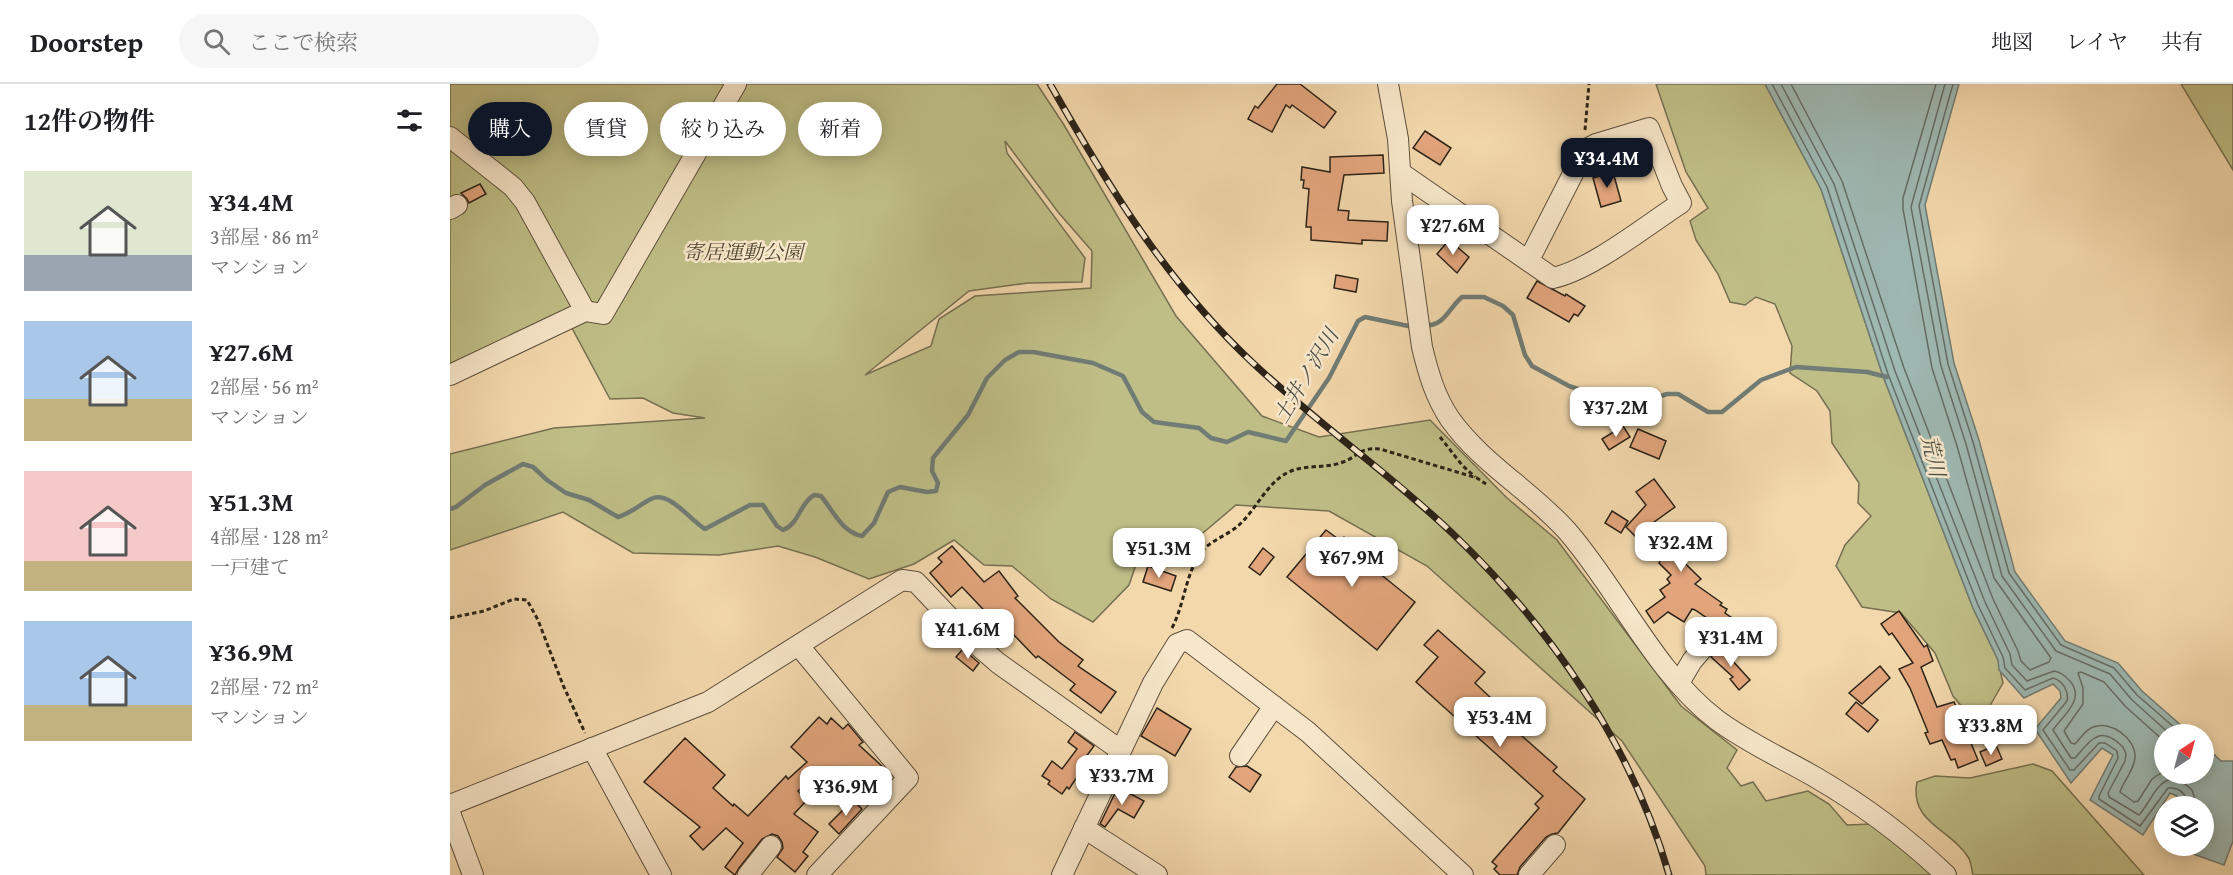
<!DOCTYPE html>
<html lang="ja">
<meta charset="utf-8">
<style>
:root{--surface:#fff;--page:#f6f6f6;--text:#202124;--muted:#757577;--line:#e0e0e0;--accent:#111827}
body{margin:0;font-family:"Gentium Book Plus","Noto Serif JP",serif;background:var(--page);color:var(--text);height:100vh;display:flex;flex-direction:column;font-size:22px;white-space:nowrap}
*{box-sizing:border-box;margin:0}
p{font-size:20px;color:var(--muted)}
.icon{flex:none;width:33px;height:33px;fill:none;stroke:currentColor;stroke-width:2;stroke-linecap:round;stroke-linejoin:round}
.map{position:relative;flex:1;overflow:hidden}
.side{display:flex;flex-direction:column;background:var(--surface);width:450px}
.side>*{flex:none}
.top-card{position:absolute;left:18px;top:18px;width:570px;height:54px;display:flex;gap:12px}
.needle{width:39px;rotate:36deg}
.controls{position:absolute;left:1704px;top:640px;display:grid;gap:12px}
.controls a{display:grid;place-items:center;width:60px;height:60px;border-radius:50%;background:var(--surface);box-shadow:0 3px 15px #0003;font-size:30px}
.price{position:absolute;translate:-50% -51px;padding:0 14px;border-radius:12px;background:#fff;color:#222;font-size:20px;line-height:39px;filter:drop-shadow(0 2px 3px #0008)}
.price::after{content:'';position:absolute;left:50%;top:36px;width:18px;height:14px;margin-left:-9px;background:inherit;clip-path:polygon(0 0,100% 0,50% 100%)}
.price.selected{background:var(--accent);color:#fff}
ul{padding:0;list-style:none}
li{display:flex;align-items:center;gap:18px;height:150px;padding:0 24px}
li span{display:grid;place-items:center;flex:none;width:168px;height:120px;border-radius:0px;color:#555}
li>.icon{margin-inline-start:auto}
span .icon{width:72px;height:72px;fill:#fffc;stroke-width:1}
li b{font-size:26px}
h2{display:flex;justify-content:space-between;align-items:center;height:72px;padding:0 24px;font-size:26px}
.pill{padding:0 21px;border-radius:27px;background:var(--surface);box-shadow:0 3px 15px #0003;font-size:21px;line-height:54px}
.pill.selected{background:var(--accent);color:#fff}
header{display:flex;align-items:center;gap:36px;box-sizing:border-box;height:84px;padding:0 30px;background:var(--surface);border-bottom:2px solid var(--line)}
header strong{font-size:28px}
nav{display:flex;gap:33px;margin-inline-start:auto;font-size:21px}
.search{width:420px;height:54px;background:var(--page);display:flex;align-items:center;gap:15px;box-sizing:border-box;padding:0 21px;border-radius:33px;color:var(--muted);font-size:22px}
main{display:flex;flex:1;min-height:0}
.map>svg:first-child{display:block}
.green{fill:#bfbe86;stroke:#767050;stroke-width:1.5;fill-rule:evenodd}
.water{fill:#9eb8b2;stroke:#707c75;stroke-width:1.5}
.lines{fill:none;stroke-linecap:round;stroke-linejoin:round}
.shore{stroke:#656e66;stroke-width:1.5}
.stream{stroke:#707c75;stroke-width:4.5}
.building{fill:#e3a57c;stroke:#2c2319;stroke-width:1.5}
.minor-casing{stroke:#5e503e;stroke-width:22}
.path{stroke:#2c2319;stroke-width:3;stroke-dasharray:4.5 3;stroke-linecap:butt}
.minor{stroke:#f7e6c9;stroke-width:20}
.rail-casing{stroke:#2c2319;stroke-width:7}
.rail{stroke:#f7e6c9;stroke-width:4.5;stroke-dasharray:14;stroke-linecap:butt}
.labels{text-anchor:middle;stroke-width:5;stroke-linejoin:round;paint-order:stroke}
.park-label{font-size:20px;font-style:italic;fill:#514a34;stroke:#f7e6c9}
.water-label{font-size:21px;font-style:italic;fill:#4e5047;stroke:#f7e6c9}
</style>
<header>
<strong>Doorstep</strong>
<div class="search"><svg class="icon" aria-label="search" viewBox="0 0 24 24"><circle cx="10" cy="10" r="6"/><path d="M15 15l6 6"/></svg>ここで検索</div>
<nav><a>地図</a><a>レイヤ</a><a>共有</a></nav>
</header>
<main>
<section class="side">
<h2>12件の物件<svg class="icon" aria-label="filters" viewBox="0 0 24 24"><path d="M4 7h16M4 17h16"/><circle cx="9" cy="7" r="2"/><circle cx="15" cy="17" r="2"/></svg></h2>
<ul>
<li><span style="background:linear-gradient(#dfe7d0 70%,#9aa5b1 0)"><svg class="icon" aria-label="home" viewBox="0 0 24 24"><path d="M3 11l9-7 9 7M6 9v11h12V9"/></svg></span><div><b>¥34.4M</b><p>3部屋 · 86 m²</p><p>マンション</p></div></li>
<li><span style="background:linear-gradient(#a9c7e8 65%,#c2b280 0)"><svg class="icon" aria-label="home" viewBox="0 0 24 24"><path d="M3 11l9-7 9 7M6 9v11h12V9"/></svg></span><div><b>¥27.6M</b><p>2部屋 · 56 m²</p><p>マンション</p></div></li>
<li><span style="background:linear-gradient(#f6c9c9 75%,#c2b280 0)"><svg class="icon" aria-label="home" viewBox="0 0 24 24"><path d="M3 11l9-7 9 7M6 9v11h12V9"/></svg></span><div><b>¥51.3M</b><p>4部屋 · 128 m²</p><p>一戸建て</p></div></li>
<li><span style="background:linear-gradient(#a9c7e8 70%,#c2b280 0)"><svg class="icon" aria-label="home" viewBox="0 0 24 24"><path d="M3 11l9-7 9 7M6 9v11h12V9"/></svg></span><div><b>¥36.9M</b><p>2部屋 · 72 m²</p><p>マンション</p></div></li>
</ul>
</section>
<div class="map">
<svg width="1783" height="791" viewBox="0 0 1783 791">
<rect width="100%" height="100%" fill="#f3d8ac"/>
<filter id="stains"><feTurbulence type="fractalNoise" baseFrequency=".00333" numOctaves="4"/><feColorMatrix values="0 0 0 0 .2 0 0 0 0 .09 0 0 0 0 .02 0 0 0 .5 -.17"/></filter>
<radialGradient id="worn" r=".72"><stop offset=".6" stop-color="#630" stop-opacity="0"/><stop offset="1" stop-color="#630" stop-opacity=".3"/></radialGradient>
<g class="green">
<path d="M0 0H587L614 41 726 232 812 332 869 353 980 336 1057 414 1107 456 1231 622 1287 666 1277 684 1291 702 1303 698 1316 717 1358 707 1379 720 1397 741 1422 740 1484 791H1256L1255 782 1172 657 977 482 879 427 786 421 747 454 716 445 690 469 679 501 643 538 601 515 562 482 534 481 504 456 464 480 419 495 365 473 328 462 269 471 183 469 113 428 0 466V370L104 344 255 334 223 329 193 314 160 315 116 233 0 287ZM555 57 608 128 642 167 641 204 525 212 489 235 481 262 415 291 519 207 578 199 632 198 635 174 557 69Z"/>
<path d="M1206 0H1315L1371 105 1433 292 1523 524 1548 576 1553 599 1534 632 1518 630 1503 612 1485 569 1451 529 1412 523 1386 482 1395 461 1421 432 1408 419 1409 399 1382 359 1380 327 1367 307 1340 289 1342 262 1325 220 1306 213 1295 221 1280 218 1268 190 1246 156 1240 137 1258 124 1236 88Z"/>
<path d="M1731 0H1783V86Z"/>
<path d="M1583 680 1602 687 1694 791H1523C1521 785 1522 779 1518 773 1501 745 1459 739 1467 698L1485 692 1520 694Z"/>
</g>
<path class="water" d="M1315 0H1509L1475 121 1504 279 1529 356 1565 488 1615 557 1668 579 1692 607 1742 651H1714V690H1754V661L1771 677H1783V757L1774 781 1721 762H1754V723H1729L1731 714 1720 709 1693 751 1640 716 1663 671 1652 664 1621 699 1585 645 1611 614 1610 607 1603 600 1574 614 1549 586 1548 576 1523 524 1433 292 1371 105Z"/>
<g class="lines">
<g class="shore">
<path d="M1322 0 1377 103 1438 290 1528 521 1553 573 1555 584 1575 606 1603 594C1613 597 1619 607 1617 617L1593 646 1620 686H1624L1649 659H1655L1667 667 1668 674 1649 712V715L1690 742 1718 704C1730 703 1739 711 1735 723"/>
<path d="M1331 0 1384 100 1445 287 1535 518 1560 570 1562 581 1577 597 1604 587C1611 588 1615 592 1620 597 1636 616 1612 632 1603 646L1621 674H1625C1642 655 1650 640 1673 663L1676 670 1675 677 1658 709 1659 713 1689 731C1705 713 1712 678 1742 706L1745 715 1743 723"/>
<path d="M1341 0 1392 97 1454 284 1543 515 1568 567 1571 577 1580 586 1599 578 1601 574 1544 494 1507 362 1482 284 1453 125V114L1486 0"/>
<path d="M1495 0 1461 123 1491 282 1516 360 1552 492 1606 567 1660 590 1682 616 1721 651"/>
<path d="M1503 0 1469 122 1498 280 1523 358 1559 489 1611 561 1664 584 1687 611 1733 651"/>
<path d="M1714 657 1676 623 1654 598 1631 588 1628 589 1633 604V620L1614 647 1621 659 1625 660C1631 654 1635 646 1643 643 1660 636 1685 654 1685 672 1685 685 1674 696 1670 708L1684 718 1688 717 1702 695 1714 687"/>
</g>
<g class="stream">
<path d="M974 242C996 241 997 226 1012 213H1034L1053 222 1063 231 1075 271 1082 282 1119 302 1167 318 1184 321 1217 310H1228L1258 328H1272L1311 296 1346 283 1417 288 1437 293"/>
<path d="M0 425 6 423 35 401 73 380 83 383 97 396 116 409 139 416 168 433C181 429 189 421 201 415 219 406 240 436 255 445L300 421H313L327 442 333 446C349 440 350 419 364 411L371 412C384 428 392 448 412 452L424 439 438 408 450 403 477 408 486 407 488 399 482 387 483 374 518 331 537 294 555 276 569 268H583L643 279 673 292 692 328 704 338 749 344 761 354 777 358 798 348 836 357 879 294 908 237 915 233 963 243"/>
</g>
</g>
<g class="building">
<path d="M827 0H850L886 28 874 44 842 21 840 24 836 21 822 48 798 35 805 22 808 24Z"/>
<path d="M975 47 1001 64 990 81 963 64Z"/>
<path d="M933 71 934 89 894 91 888 126 899 127 898 136 938 138 937 157 912 156V160L861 156V143H856L859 105 853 104 854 96H851L852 83 880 88V73Z"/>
<path d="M1163 88 1171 117 1151 123 1143 94Z"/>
<path d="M30 100 36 110 19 119 17 115 11 109Z"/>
<path d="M982 125 1006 142 997 154 985 145 989 140 977 132Z"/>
<path d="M999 156 1019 173 1007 189 987 170Z"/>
<path d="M886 191 908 195 906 208 884 204Z"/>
<path d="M1087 197 1115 212 1116 210 1135 222 1128 232 1124 230 1119 238 1077 214Z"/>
<path d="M1173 342 1180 353 1159 366 1152 355Z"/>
<path d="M1188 345 1216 357 1209 375 1180 363Z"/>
<path d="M1204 395 1225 423 1200 441 1211 451 1209 454 1251 495 1245 500 1272 519 1270 521 1277 525 1275 529 1314 556 1304 569 1277 549 1272 541 1263 538 1245 526 1242 525 1234 538 1218 528 1204 539 1196 527 1215 513 1210 506 1220 499 1217 495 1221 491 1209 479 1210 477 1176 443 1196 421 1186 408Z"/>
<path d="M1162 427 1178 437 1171 449 1155 439Z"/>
<path d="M876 446 891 457 894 453 933 484 929 489 965 518 927 566 837 493Z"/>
<path d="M502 462 534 498 549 487 568 512 565 514 609 558 633 576 628 582 666 608 651 629 620 606 625 600 588 572 586 574 562 549 547 562 535 552 548 541 512 503 501 513 480 489 492 478 488 474Z"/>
<path d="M813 464 824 473 810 491 799 483Z"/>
<path d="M698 482 726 492 721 507 693 498Z"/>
<path d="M1449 527 1474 563 1477 561 1483 577 1471 583 1487 623 1504 618 1528 676 1508 684 1505 675 1501 676 1492 656 1480 660 1475 649 1478 648 1460 604 1449 585 1463 579 1442 549 1439 551 1431 540Z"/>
<path d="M988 546 1035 588 1025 599 1059 631 1054 636 1107 683 1103 687 1135 715 1108 749 1102 750 1096 753 1070 783 1067 791H1050L1044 785 1047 782 1042 778 1089 724 1085 720 1093 712 966 598 988 573 974 561Z"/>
<path d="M1270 563 1300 596 1289 606 1280 595 1283 593 1261 573Z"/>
<path d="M513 565 529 579 523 587 506 573Z"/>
<path d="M1430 582 1440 594 1412 620 1399 609Z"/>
<path d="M1406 618 1428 636 1418 648 1396 630Z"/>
<path d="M707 624 741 645 725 672 691 652Z"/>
<path d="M369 633 377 640 381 634 393 645 398 640 413 658 409 661 434 684 426 693 424 692 399 718 368 689 348 707 357 716 344 730 368 748 353 768 358 772 345 788 327 773 333 764 332 758 328 752 322 750 312 755 289 784 285 791 275 783 293 759 276 744 253 766 240 752 250 743 194 698 235 654 275 691 263 704 283 722 284 720 298 732 336 692 338 695 357 678 341 663Z"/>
<path d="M625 648 644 662 635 674 650 684 643 698 629 690 619 705 617 703 612 710 598 700 600 697 592 692 602 677 612 685 627 665 618 658Z"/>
<path d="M1546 661 1552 675 1536 682 1530 668Z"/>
<path d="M797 682 811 691 800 708 779 693 786 683Z"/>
<path d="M668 703 694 717 684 734 668 725 655 743 650 740Z"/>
<path d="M403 716 412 725 389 750 379 740Z"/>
</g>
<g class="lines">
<g class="minor-casing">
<g id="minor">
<path d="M938 0 948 55 952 117 972 263C978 288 985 313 1000 335 1032 380 1082 407 1118 448 1169 507 1205 589 1267 636 1298 659 1332 674 1365 693 1415 722 1455 752 1496 791"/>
<path d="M0 53 63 103 75 118 135 227 0 291"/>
<path d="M951 89 1103 194C1141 186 1197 141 1231 119L1222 102 1199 44 1146 60 1133 67 1130 76 1079 176"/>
<path d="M0 125 7 121"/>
<path d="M135 227 153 230 286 0"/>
<path d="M349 562 458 694 367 791"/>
<path d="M1229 599 1242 577 1265 550"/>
<path d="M142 664 211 791"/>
<path d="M790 672 824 622"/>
<path d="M0 721 258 618 452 496 466 498 518 553 548 579 670 666"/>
<path d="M0 729 23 791"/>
<path d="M634 744 707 791"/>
<path d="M298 791 321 762"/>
<path d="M612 791 703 599 727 560 737 556 858 648 1013 791"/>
<path d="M1079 791 1105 761"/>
</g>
</g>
<g class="path">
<path d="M1135 46 1139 0"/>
<path d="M990 353 1012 381 1025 393"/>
<path d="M0 534 34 527 64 515 77 516 88 536 113 601 135 649"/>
<path d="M722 544C734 521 735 494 749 471 758 457 777 452 789 441 806 426 817 398 839 388 855 380 876 385 893 378 909 372 910 363 930 365L1027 394 1036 400"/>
</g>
<use href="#minor" class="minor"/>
<g class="rail-casing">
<path id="rail" d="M600 0C658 102 717 199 804 280 867 339 939 389 1002 449 1100 542 1182 661 1219 791"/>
</g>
<use href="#rail" class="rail"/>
</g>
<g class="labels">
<g class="park-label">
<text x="293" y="175">寄居運動公園</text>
</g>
<g class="water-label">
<text transform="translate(856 292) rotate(-59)" y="7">土井ノ沢川</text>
<text transform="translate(1483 372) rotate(77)" y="7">荒川</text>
</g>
</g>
<rect width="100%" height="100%" filter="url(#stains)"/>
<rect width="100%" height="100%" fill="url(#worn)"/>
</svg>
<div class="controls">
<a><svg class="needle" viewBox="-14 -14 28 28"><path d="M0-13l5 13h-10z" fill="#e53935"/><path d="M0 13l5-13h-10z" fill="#757577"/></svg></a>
<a><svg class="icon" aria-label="layers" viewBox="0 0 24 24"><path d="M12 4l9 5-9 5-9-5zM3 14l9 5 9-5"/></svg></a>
</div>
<b class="price selected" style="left:1157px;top:105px">¥34.4M</b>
<b class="price" style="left:1003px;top:172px">¥27.6M</b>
<b class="price" style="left:1166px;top:354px">¥37.2M</b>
<b class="price" style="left:1231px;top:489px">¥32.4M</b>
<b class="price" style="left:709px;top:495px">¥51.3M</b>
<b class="price" style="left:902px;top:504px">¥67.9M</b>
<b class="price" style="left:518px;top:576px">¥41.6M</b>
<b class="price" style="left:1281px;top:584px">¥31.4M</b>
<b class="price" style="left:1050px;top:664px">¥53.4M</b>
<b class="price" style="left:1541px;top:672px">¥33.8M</b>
<b class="price" style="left:672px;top:722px">¥33.7M</b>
<b class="price" style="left:396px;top:733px">¥36.9M</b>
<div class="top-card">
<a class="pill selected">購入</a>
<a class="pill">賃貸</a>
<a class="pill">絞り込み</a>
<a class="pill">新着</a>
</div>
</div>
</main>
